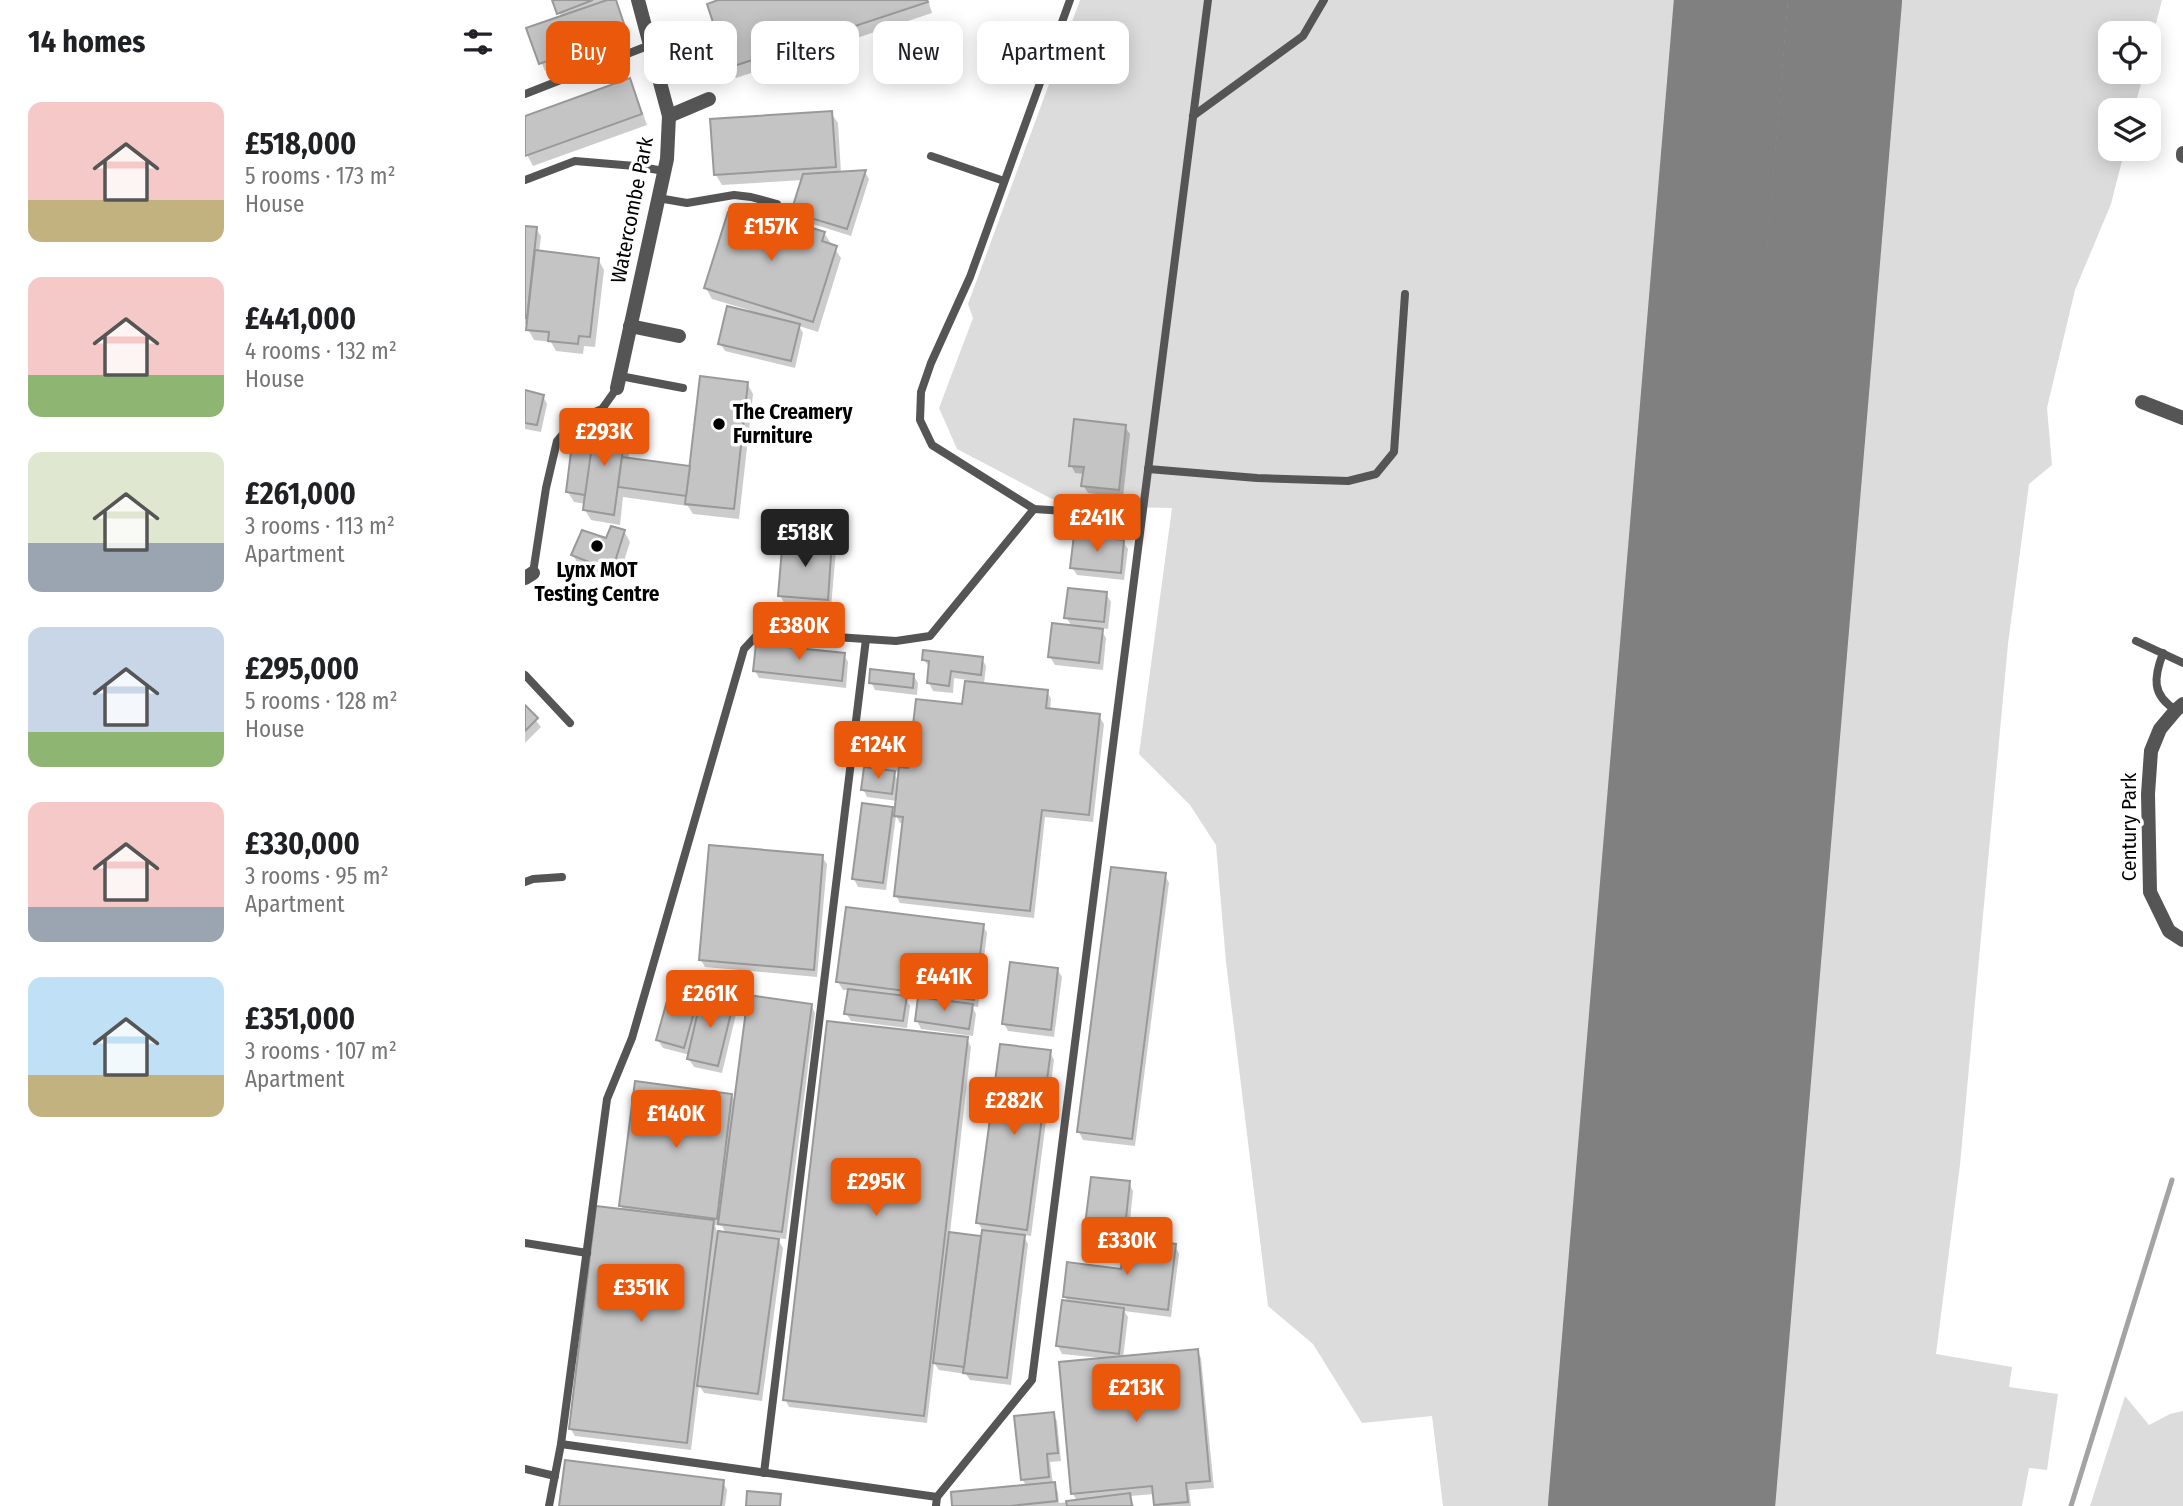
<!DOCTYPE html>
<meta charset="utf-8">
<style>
:root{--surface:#fff;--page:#f2f2f2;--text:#202124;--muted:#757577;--accent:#ea580c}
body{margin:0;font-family:"Fira Sans Condensed",sans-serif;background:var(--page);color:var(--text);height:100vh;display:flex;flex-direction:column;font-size:26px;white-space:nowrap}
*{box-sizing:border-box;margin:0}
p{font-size:23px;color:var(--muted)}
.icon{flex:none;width:38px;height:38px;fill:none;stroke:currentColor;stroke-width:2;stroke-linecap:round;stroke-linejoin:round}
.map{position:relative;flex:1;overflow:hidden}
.side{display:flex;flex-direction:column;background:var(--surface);width:525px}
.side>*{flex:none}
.banner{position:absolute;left:21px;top:21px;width:665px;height:63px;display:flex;gap:14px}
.controls{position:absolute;left:1573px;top:21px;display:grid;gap:14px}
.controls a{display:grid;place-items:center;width:63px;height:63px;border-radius:14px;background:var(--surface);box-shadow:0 4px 18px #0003;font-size:35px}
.price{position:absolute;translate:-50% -60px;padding:0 16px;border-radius:7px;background:var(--accent);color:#fff;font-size:23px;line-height:46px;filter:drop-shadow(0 2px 4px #0008)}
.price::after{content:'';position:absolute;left:50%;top:42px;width:21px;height:16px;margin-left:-10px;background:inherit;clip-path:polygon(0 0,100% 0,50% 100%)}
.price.selected{background:#222;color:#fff}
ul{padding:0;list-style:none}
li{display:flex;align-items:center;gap:21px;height:175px;padding:0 28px}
li span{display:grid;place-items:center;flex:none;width:196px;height:140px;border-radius:14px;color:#555}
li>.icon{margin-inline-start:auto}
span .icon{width:84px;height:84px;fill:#fffc;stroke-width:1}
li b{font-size:30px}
h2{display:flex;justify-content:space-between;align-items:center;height:84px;padding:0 28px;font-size:30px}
.pill{padding:0 24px;border-radius:14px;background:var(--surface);box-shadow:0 4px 18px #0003;font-size:24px;line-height:63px}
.pill.selected{background:var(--accent);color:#fff}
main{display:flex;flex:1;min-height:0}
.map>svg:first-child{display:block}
.green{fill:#dcdcdc}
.shadow{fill:#0003;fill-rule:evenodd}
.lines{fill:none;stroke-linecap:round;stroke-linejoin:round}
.stream{stroke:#a3a3a3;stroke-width:5}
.runway{stroke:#808080;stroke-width:114}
.building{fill:#c4c4c4;stroke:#999;stroke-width:2}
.service{stroke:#555;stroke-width:8}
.minor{stroke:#555;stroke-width:14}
.poi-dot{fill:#000;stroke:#fff;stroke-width:2.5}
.labels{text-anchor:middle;stroke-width:7;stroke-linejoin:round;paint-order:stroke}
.street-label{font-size:21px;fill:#000;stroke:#fff}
.poi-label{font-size:21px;font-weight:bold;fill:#000;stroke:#fff;text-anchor:start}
</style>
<main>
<section class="side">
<h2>14 homes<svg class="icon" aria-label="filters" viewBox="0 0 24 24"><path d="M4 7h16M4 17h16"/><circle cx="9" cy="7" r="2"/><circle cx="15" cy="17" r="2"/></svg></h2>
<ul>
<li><span style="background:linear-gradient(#f6c9c9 70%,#c2b280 0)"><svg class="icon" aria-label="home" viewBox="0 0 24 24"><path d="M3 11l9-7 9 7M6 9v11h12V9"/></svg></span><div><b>£518,000</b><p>5 rooms · 173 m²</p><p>House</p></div></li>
<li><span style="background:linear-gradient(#f6c9c9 70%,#8fb573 0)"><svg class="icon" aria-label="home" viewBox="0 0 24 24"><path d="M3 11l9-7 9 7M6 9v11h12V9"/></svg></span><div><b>£441,000</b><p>4 rooms · 132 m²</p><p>House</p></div></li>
<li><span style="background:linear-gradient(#dfe7d0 65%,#9aa5b1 0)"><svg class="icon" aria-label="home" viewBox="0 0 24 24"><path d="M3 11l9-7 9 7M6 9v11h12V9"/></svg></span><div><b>£261,000</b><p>3 rooms · 113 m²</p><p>Apartment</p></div></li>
<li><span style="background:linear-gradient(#c9d6e8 75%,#8fb573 0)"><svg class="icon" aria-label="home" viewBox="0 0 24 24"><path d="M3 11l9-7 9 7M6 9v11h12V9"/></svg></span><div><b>£295,000</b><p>5 rooms · 128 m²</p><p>House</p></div></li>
<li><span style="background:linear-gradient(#f6c9c9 75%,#9aa5b1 0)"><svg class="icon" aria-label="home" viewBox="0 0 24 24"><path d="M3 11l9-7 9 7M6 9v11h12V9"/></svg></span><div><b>£330,000</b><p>3 rooms · 95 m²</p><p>Apartment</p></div></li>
<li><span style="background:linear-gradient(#bfe0f5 70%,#c2b280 0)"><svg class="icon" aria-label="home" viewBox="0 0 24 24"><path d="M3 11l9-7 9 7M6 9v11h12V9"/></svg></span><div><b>£351,000</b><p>3 rooms · 107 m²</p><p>Apartment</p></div></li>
</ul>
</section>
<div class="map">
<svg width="1658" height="1506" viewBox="0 0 1658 1506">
<rect width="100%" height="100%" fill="#fff"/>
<g class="green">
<path d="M555 0H1637L1624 51V33H1586V72H1619L1609 110H1586V149H1600L1586 204 1550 290 1522 408 1527 465 1504 484 1483 644 1435 1165 1411 1354 1487 1367 1484 1387 1533 1394 1522 1470 1504 1468 1497 1506H918L907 1416 837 1423 788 1344 743 1306 701 962 691 845 665 805 614 754 647 508 602 507 527 499 432 449 414 408 448 318 443 304Z"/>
<path d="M1600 1396 1624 1425 1645 1414 1658 1411V1506H1565Z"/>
</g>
<g class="shadow">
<path d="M29 0H92L90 1 105 41 20 71 3 29 37 18Z"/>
<path d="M199 0H403L407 13 211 78 205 67Z"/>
<path d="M104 80 110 91 122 125 8 166 0 151V118Z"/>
<path d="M306 113 313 123 316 173 340 172 344 179 326 236 272 219 268 212 278 180 197 185 191 175 187 121Z"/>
<path d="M0 227 11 229 16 236 14 253 73 259 79 270 70 347 59 346 58 354 31 351 26 342 9 340 3 329V325L0 324Z"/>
<path d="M299 233 316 258 293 332 274 326 278 333 270 368 200 351 195 343 224 310 187 299 181 288Z"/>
<path d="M222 383 228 394 214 519 168 514 163 506 98 497 95 525 66 520 60 510 61 504 49 502 43 492 68 448 100 428 106 439 103 460 166 468Z"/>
<path d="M0 392 18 396 22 404 16 432 0 429Z"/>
<path d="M600 427 605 434 598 497 563 493 558 485 560 474 550 473 546 465Z"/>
<path d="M99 531 105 542 93 580 54 566 48 555Z"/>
<path d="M306 542 311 550 306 607 259 603 255 595Z"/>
<path d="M598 542 603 549 599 580 552 575 547 567Z"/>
<path d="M581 594 586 602 583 629 575 628 581 638 578 670 530 665 525 657 547 627 541 617Z"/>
<path d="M319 655 323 662 321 688 234 678 230 671Z"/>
<path d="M457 659 461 666 459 684 522 691 526 699 525 710 574 716 579 724 568 822 520 817 509 918 375 903 371 895 379 823H375L371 816 361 890 333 887 329 879 367 808 371 815 372 801 342 797 338 789 345 770 340 761 382 744 387 752 439 706 442 680 429 678 428 693 408 691 404 683 405 668 399 660ZM368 771 376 772 374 782 371 777Z"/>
<path d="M388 675 393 683 392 695 350 690 346 682Z"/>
<path d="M0 707 16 727 0 743Z"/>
<path d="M297 857 302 864 292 977 180 967 176 960Z"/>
<path d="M640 875 644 883 610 1146 558 1140 554 1132Z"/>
<path d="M458 926 462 933 453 1007 447 1006 451 1014 448 1036 396 1029 392 1021 394 999 380 998 385 1006 382 1028 326 1021 321 1013 324 990H318L313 982Z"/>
<path d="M532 969 537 977 529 1037 483 1031 479 1024Z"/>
<path d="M173 996 177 1003 207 1002 212 1010 197 1073 169 1067 164 1059 165 1055 138 1048 133 1040Z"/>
<path d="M286 1005 290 1013 261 1239 252 1238 258 1248 237 1401 179 1393 174 1385 166 1450 50 1436 45 1428 99 1211 96 1206 206 1095 211 1103ZM190 1225 197 1226 201 1233 192 1232Z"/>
<path d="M442 1039 446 1047 425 1233 457 1237 458 1231 453 1222 525 1052 529 1060 506 1236 498 1235 503 1244 486 1385 445 1380 441 1374 414 1370 409 1363 402 1423 264 1407 260 1399Z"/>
<path d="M604 1183 608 1191 603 1240 650 1246 654 1254 646 1317 599 1311 603 1317 598 1358 672 1351 676 1358 689 1488 664 1490 666 1506H631L629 1494 605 1496 609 1506H429L502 1487 497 1479 528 1414 532 1421 536 1461 525 1462 528 1484 533 1492 534 1503 552 1501 548 1494 576 1358 537 1354 533 1346 543 1303 540 1296 598 1271 601 1244 566 1240 561 1233Z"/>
<path d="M198 1482 202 1490 200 1506H36Z"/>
</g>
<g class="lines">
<path class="stream" d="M1546 1506 1647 1180"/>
<g class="runway">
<path d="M1080 1506 1206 0"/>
<path d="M1193 1506 1320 0"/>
</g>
</g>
<g class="building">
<path d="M27 0H68L32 14Z"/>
<path d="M82 0H91L102 33 14 64 1 28Z"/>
<path d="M193 0H402L403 2 203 68 182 4Z"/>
<path d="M105 78 117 114 0 156V116Z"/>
<path d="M307 111 311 167 189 175 185 119Z"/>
<path d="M341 170 322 229 266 212 278 174Z"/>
<path d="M216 206 300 232 297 241 312 246 288 322 179 288 203 212 213 215Z"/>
<path d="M0 226 12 227 2 318H0Z"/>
<path d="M10 250 74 258 65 337 54 336 53 344 23 341 24 332 1 330Z"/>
<path d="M202 306 275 324 266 361 193 344Z"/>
<path d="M175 376 223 382 209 509 160 504Z"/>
<path d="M0 390 19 395 12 425 0 423Z"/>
<path d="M549 419 601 425 594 490 556 486 559 467 544 466Z"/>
<path d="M69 422 101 427 89 515 58 510Z"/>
<path d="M47 444 67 446 60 495 41 492Z"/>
<path d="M97 457 165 466 161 496 93 487Z"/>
<path d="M86 526 100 530 87 571 46 555 57 530 81 538Z"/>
<path d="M549 535 599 540 596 573 545 568Z"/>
<path d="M258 537 307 541 303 600 253 596Z"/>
<path d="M543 588 582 592 579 622 539 618Z"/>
<path d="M527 623 578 629 574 663 523 657Z"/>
<path d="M231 644 320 653 317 681 228 671Z"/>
<path d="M398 650 458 657 456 675 426 671 424 686 402 683 404 661 397 660Z"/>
<path d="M345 669 389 674 388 688 344 683Z"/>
<path d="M440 681 523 690 521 708 575 714 564 815 517 810 505 911 369 896 378 817 369 816 374 767 383 768 391 699 437 704Z"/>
<path d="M0 705 13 718 0 731Z"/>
<path d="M340 738 383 742 381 765 338 761Z"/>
<path d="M339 767 370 771 367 794 336 790Z"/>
<path d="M337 803 368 807 358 883 327 879Z"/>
<path d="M184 845 298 855 289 970 174 960Z"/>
<path d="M586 867 641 873 607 1139 552 1132Z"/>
<path d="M321 907 459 924 449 1000 311 982Z"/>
<path d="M485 962 533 968 526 1030 477 1024Z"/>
<path d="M146 987 174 995 159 1048 131 1040Z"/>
<path d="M323 989 382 996 378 1021 319 1014Z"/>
<path d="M177 994 209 1001 193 1066 162 1059Z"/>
<path d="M223 995 287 1004 257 1232 193 1224Z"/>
<path d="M393 997 448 1004 444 1029 390 1021Z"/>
<path d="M302 1021 443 1037 399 1416 258 1400Z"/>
<path d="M475 1044 526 1050 502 1230 451 1223Z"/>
<path d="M110 1081 207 1094 192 1219 94 1206Z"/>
<path d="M566 1177 605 1181 599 1237 559 1233Z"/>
<path d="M71 1206 189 1220 162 1443 44 1429Z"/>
<path d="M457 1230 500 1235 482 1378 438 1373Z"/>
<path d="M193 1231 254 1239 233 1394 172 1386Z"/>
<path d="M424 1232 456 1236 439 1367 408 1363Z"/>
<path d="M600 1238 651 1244 643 1310 538 1297 542 1262 596 1269Z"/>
<path d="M537 1300 599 1308 594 1354 531 1346Z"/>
<path d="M673 1349 685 1481 661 1483 663 1502 629 1505 627 1486 546 1494 534 1362Z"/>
<path d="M529 1412 533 1453 522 1454 524 1477 496 1480 489 1416Z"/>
<path d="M40 1460 199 1480 196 1506H34Z"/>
<path d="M530 1482 532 1501 485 1506H427L426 1492Z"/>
<path d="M222 1491 256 1494 255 1506H221Z"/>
<path d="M605 1493 607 1506H542L541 1501Z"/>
</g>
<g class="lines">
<g class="service">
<path d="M545 0 445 277 406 363 396 392 395 420 407 445 509 509 617 516"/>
<path d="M0 94 125 45"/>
<path d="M668 116 778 36 799 0"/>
<path d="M406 156 479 181"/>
<path d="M0 180 50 161 110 166 139 171"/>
<path d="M133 198 162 203 209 195 226 197 252 204"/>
<path d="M95 376 158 388"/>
<path d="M623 469 732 478 823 481 851 474 869 452 880 294"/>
<path d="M8 573 21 488 32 441 49 421 77 409 92 388"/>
<path d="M1611 641 1658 663"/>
<path d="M1638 653C1629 677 1626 695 1651 710"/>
<path d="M0 675 45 723"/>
<path d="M0 882 8 879 37 877"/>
<path d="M0 1243 62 1253"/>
<path d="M36 1444 412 1497"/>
<path d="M0 1469 30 1476"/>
<path d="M239 1473 341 639"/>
<path d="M24 1506 36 1444 82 1099 107 1038 219 649 235 632 371 641 405 636 509 509"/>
<path d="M411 1506 412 1497 507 1380 683 0"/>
</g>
<g class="minor">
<path d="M144 116 184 99"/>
<path d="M1658 153V156"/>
<path d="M105 326 154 336"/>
<path d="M92 388 142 159 144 116 113 0"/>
<path d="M1617 402 1658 418"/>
<path d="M0 578 8 573"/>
<path d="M1658 704 1651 710 1635 729 1626 751 1623 794 1625 892 1644 931 1658 940"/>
</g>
</g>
<g class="poi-dot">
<circle cx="194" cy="424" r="7"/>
<circle cx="72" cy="546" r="7"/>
</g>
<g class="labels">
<g class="street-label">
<text transform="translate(107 210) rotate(-79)" y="7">Watercombe Park</text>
<text transform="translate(1604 827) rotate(-90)" y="7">Century Park</text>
</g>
<g class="poi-label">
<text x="208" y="419">The Creamery<tspan x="208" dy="24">Furniture</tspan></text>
<text x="72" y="577" text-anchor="middle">Lynx MOT<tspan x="72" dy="24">Testing Centre</tspan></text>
</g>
</g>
</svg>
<div class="controls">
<a><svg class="icon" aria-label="locate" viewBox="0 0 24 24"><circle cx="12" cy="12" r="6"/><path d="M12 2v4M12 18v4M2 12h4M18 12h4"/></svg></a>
<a><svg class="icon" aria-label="layers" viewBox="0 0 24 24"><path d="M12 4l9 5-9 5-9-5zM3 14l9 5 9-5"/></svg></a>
</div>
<b class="price" style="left:246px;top:263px">£157K</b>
<b class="price" style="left:79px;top:468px">£293K</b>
<b class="price" style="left:572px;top:554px">£241K</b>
<b class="price selected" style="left:280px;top:569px">£518K</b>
<b class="price" style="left:274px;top:662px">£380K</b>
<b class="price" style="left:353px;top:781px">£124K</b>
<b class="price" style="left:419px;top:1013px">£441K</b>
<b class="price" style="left:185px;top:1030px">£261K</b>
<b class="price" style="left:489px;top:1137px">£282K</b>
<b class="price" style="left:151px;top:1150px">£140K</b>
<b class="price" style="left:351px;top:1218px">£295K</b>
<b class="price" style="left:602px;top:1277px">£330K</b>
<b class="price" style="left:116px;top:1324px">£351K</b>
<b class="price" style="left:611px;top:1424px">£213K</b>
<div class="banner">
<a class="pill selected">Buy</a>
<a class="pill">Rent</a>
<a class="pill">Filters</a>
<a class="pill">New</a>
<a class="pill">Apartment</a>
</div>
</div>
</main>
